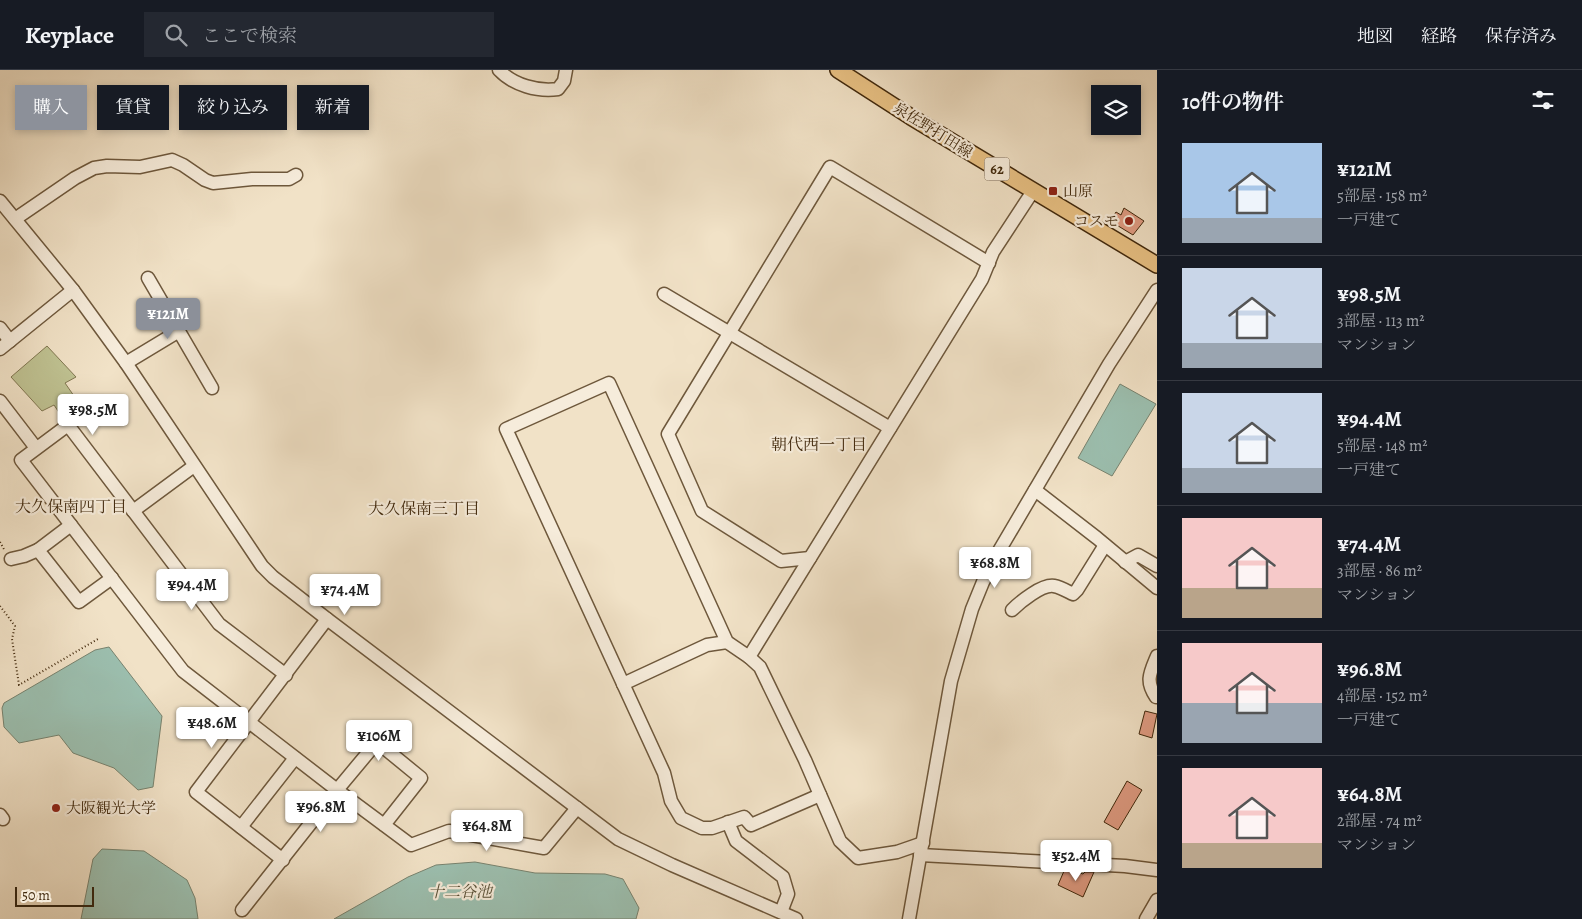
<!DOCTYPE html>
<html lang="ja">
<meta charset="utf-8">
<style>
:root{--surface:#171b24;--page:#242831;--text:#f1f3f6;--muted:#9ea1a6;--line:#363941;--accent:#8c9099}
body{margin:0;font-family:Alegreya,"Noto Serif JP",serif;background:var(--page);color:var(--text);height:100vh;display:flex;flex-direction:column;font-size:19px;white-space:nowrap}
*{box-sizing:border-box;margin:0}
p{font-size:16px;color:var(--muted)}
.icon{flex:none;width:28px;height:28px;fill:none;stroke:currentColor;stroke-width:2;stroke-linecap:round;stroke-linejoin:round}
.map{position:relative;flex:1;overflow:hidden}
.side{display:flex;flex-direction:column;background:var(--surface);width:425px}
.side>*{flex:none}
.top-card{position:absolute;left:15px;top:15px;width:475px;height:45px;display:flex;gap:10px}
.controls{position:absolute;left:1091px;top:15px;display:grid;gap:10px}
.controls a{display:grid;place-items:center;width:50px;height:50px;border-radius:0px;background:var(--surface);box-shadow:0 2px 8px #0003;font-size:25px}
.scale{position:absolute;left:15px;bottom:12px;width:79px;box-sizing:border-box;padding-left:5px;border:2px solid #422a0e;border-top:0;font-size:14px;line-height:18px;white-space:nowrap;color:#422a0e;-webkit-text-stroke:4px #f6ecdb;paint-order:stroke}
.price{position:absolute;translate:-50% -42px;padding:0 11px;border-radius:5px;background:#fff;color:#222;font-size:16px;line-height:32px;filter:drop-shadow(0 1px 2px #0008)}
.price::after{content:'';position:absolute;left:50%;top:30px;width:15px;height:11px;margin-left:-8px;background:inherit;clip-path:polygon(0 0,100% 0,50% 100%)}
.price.selected{background:var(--accent);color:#fff}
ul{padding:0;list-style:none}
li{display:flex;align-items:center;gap:15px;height:125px;padding:0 25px}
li+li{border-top:1px solid var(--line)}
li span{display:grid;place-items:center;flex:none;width:140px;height:100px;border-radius:0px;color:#555}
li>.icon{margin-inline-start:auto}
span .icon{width:60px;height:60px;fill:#fffc;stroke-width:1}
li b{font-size:21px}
h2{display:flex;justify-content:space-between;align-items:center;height:60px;padding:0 25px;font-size:21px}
.tag{padding:0 18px;border-radius:0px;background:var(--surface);box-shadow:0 2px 8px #0003;font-size:18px;line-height:45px}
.tag.selected{background:var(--accent);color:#fff}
header{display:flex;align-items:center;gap:30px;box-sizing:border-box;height:70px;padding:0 25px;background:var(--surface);border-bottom:1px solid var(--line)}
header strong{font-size:24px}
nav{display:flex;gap:28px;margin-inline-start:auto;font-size:18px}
.search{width:350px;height:45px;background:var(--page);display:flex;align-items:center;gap:12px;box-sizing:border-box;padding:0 18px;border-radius:0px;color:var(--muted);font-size:19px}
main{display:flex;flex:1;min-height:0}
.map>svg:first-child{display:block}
.green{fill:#bfc292;stroke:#807650}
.water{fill:#9cbfaf;stroke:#78836f}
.building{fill:#e09d84;stroke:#422a0e}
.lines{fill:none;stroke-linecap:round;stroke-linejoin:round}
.minor-casing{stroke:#6e583c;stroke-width:15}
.major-casing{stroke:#422a0e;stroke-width:18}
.path{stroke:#422a0e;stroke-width:2;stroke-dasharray:1 2.5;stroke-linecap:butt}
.minor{stroke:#f6ecdb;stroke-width:12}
.major{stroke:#e8c184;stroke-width:15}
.poi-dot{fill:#8f2418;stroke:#f6ecdb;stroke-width:2}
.labels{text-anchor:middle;stroke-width:4.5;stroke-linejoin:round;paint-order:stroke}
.shield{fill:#f6ecdb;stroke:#78644c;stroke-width:1}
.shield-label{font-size:14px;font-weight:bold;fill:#422a0e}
.street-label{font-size:15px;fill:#422a0e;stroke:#f6ecdb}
.poi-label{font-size:15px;fill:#422a0e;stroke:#f6ecdb;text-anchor:start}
.neighbourhood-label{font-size:16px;fill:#422a0e;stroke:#f6ecdb}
.water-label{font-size:16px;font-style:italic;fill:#584f36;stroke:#f6ecdb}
</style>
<header>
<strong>Keyplace</strong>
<div class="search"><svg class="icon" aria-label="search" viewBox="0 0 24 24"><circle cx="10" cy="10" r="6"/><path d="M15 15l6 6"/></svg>ここで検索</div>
<nav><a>地図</a><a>経路</a><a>保存済み</a></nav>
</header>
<main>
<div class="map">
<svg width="1157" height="849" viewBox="0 0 1157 849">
<rect width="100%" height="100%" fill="#f1e2c7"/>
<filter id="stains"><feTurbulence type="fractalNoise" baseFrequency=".004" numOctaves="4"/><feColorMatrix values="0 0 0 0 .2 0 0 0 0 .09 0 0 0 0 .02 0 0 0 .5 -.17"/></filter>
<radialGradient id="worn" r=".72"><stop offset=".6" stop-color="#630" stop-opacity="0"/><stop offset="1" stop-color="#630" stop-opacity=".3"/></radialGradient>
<path class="green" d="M47 276 76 307 65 313 81 336 70 359 54 335 42 341 11 307Z"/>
<g class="water">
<path d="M1120 314 1156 334 1112 406 1078 388Z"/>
<path d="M109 577 162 646 153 717 138 720 114 698 73 683 59 665 19 673 4 657 2 638 4 633 95 580Z"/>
<path d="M102 779 144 781 187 810 195 828 198 849H81L93 789Z"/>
<path d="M475 792 535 803 605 804 623 809 639 838 636 849H334L408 807 436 795Z"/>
</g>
<g class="building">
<path d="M1124 138 1144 151 1133 165 1110 151 1116 142 1121 145Z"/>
<path d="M1145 641 1157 644 1152 668 1139 664Z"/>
<path d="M1127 711 1142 720 1118 760 1104 752Z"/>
<path d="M1064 801 1077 802 1083 804 1085 802H1094L1083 827 1058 815Z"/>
</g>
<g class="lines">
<g class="minor-casing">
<g id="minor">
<path d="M499 0C513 15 538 22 558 19L564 11 566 0"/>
<path d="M0 131 73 220 126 293 262 496 273 507 327 549 618 769 672 795 796 849"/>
<path d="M15 149 75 108 94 98 107 96 140 97 172 90 183 95 205 110 213 113 252 109H289L296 105"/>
<path d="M148 208 212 318"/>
<path d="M664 224 890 358"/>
<path d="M0 258 10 271"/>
<path d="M0 279 73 220"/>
<path d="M126 293 179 261"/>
<path d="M0 331 36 378"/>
<path d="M1035 420 1097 468 1157 518"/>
<path d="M133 441 194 396"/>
<path d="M71 455 38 480 79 532 112 508"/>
<path d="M810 488 781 491 702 441 668 364 830 97 989 193"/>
<path d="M11 489 24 486 38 480"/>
<path d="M1125 492 1138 485 1157 496"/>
<path d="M1012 540C1020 532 1042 514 1054 516 1060 517 1067 521 1073 524L1077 520 1105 475"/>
<path d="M749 587 727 572 609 313 506 359 664 703 671 731 681 748 702 758H712L744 747 751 755 820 725"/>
<path d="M623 614 707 575 727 572"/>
<path d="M1156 627C1145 611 1150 603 1157 586"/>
<path d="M0 745 3 749"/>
<path d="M728 752 736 771 783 807 788 824 781 842"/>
<path d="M384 755 421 708 377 672 337 720 411 775 449 761 544 778 577 738"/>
<path d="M241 757 295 688"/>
<path d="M923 773 897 782 858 788 840 771 805 690 760 597 749 587 982 209 993 182 1033 121"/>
<path d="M920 785 1125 796 1157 800"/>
<path d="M283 790 196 722 327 549"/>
<path d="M242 840 337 720 183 601 21 390 68 355 219 554 286 605"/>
<path d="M909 849 951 611 972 539 983 512 999 481 1109 294 1157 220"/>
<path d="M1146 849 1157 830"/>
</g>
</g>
<g class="major-casing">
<path id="major" d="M838 0 911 47 1157 195"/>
</g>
<g class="path">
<path d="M0 472 5 481"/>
<path d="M0 536 15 556 12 569 19 615 98 569"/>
</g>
<use href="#minor" class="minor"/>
<use href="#major" class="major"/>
</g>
<g class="poi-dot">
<rect x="1048" y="116" width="10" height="10" rx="2.5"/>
<circle cx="1129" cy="151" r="5"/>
<circle cx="56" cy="738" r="5"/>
</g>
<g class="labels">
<rect class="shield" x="984.5" y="87.5" width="25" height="23" rx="4"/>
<g class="shield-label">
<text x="997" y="104">62</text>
</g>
<g class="street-label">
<text transform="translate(933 60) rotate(32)" y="5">泉佐野打田線</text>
</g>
<g class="poi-label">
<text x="1063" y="126">山原</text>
<text x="1119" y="156" text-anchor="end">コスモ</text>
<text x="66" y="743">大阪観光大学</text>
</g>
<g class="neighbourhood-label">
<text x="819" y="380">朝代西一丁目</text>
<text x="71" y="442">大久保南四丁目</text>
<text x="424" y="444">大久保南三丁目</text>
</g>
<g class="water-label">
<text x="460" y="827">十二谷池</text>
</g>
</g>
<rect width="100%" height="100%" filter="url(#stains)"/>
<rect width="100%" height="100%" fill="url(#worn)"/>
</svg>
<div class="controls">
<a><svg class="icon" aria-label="layers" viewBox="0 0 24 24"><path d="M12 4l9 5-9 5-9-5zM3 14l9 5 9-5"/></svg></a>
</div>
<div class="scale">50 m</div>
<b class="price selected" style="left:168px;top:270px">¥121M</b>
<b class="price" style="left:93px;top:366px">¥98.5M</b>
<b class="price" style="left:995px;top:519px">¥68.8M</b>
<b class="price" style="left:192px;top:541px">¥94.4M</b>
<b class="price" style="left:345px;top:546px">¥74.4M</b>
<b class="price" style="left:212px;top:679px">¥48.6M</b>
<b class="price" style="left:379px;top:692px">¥106M</b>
<b class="price" style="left:321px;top:763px">¥96.8M</b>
<b class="price" style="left:487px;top:782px">¥64.8M</b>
<b class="price" style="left:1076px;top:812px">¥52.4M</b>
<div class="top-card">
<a class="tag selected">購入</a>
<a class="tag">賃貸</a>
<a class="tag">絞り込み</a>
<a class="tag">新着</a>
</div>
</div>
<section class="side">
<h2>10件の物件<svg class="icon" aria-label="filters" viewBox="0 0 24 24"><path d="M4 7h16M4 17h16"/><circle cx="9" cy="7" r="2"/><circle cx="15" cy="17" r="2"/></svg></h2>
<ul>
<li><span style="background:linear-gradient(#a9c7e8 75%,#9aa5b1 0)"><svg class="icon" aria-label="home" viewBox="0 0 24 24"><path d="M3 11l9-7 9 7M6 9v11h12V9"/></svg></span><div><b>¥121M</b><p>5部屋 · 158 m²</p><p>一戸建て</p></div></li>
<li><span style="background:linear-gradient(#c9d6e8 75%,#9aa5b1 0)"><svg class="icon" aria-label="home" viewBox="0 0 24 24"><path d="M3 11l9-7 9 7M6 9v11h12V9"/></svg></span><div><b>¥98.5M</b><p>3部屋 · 113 m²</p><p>マンション</p></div></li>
<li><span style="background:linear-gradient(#c9d6e8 75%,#9aa5b1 0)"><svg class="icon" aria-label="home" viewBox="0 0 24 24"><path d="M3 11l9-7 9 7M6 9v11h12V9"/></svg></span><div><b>¥94.4M</b><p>5部屋 · 148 m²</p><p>一戸建て</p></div></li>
<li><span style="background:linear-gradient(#f6c9c9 70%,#b9a48a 0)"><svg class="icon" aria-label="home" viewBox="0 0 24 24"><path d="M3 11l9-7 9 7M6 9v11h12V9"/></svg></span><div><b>¥74.4M</b><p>3部屋 · 86 m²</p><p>マンション</p></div></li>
<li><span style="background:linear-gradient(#f6c9c9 60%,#9aa5b1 0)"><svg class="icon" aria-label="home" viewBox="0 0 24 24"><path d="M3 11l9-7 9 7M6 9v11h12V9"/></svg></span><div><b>¥96.8M</b><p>4部屋 · 152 m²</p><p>一戸建て</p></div></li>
<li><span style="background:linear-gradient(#f6c9c9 75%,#b9a48a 0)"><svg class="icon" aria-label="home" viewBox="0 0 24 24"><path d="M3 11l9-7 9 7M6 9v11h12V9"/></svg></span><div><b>¥64.8M</b><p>2部屋 · 74 m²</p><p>マンション</p></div></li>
</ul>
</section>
</main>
